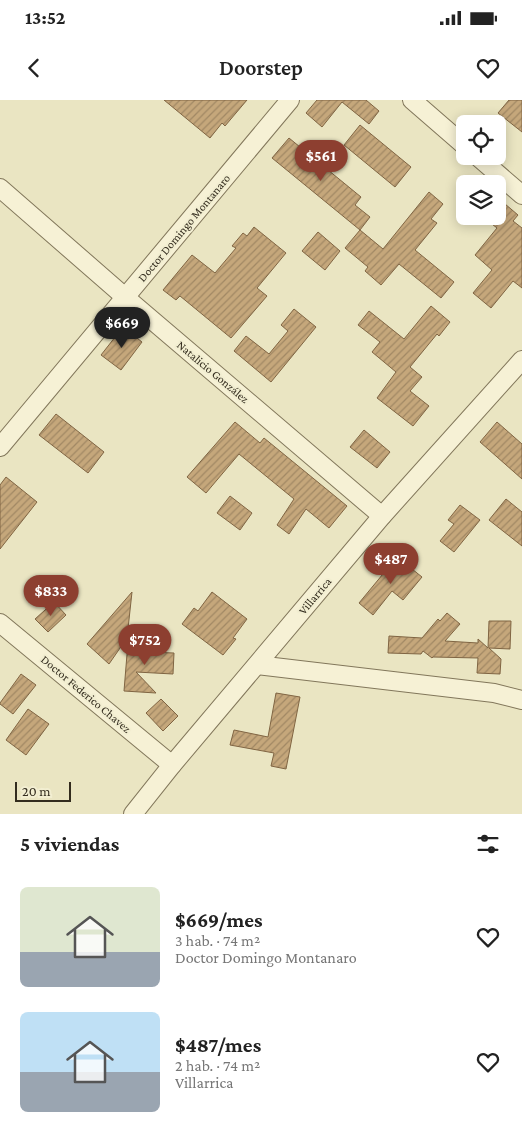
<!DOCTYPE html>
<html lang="es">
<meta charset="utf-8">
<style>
:root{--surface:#fff;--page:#f6f6f6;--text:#222;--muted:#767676;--accent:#8d3f30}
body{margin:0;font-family:"Crimson Pro",serif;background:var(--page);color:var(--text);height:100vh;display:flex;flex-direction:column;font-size:19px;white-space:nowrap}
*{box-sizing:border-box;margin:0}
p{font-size:16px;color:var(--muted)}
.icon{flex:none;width:28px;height:28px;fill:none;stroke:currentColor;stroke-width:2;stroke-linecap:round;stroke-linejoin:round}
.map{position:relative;height:714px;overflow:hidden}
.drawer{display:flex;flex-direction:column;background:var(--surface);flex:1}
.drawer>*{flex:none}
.fabs{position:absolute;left:456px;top:15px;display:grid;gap:10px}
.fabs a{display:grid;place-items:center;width:50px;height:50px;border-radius:8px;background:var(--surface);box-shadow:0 2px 12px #0003;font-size:25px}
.scale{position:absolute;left:15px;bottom:12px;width:56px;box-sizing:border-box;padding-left:5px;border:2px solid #332c1e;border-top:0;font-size:14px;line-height:18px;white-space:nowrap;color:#332c1e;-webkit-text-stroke:4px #f2eed1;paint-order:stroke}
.price{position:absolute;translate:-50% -42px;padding:0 11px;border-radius:18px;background:var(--accent);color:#fff;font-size:16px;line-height:32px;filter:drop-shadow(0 1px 2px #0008)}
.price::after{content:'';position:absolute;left:50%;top:30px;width:15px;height:11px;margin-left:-8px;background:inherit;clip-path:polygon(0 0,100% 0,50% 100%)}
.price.on{background:#222;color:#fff}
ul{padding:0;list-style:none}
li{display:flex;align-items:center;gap:15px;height:125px;padding:0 20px}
li span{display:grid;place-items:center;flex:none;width:140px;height:100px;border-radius:8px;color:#555}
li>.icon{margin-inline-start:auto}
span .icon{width:60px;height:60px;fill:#fffc;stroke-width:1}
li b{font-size:21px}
h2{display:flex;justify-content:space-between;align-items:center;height:60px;padding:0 20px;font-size:21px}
.status{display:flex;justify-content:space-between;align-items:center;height:35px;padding:0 25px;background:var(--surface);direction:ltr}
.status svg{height:14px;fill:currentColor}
header{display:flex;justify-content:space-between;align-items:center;height:65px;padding:0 20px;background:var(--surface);font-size:22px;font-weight:600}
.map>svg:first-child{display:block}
.building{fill:url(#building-hatch);stroke:#806543}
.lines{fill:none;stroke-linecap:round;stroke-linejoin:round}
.minor-casing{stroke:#82775b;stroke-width:20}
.minor{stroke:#f6f1d5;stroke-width:18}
.labels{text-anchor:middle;stroke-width:4;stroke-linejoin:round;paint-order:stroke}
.street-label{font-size:12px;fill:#332c1e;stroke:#f2eed1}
</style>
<div class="status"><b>13:52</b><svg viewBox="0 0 49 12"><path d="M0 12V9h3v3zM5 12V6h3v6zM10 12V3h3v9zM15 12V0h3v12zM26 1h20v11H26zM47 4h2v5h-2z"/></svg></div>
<header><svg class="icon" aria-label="back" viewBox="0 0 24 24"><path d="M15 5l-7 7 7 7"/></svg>Doorstep<svg class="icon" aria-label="heart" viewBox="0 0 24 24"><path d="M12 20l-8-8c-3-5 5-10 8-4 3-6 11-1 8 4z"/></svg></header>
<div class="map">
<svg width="522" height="714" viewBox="0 0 522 714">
<defs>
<pattern id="building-hatch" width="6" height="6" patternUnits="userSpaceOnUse" patternTransform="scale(1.25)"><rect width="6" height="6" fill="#c5a77b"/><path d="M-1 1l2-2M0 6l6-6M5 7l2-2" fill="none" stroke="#a18864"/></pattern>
</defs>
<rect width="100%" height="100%" fill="#eae5c2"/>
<g class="building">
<path d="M164 0H247L225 26 222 23 210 38Z"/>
<path d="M317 0H366L379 11 369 24 342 2 322 27 306 13Z"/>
<path d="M509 0H522V32L498 13Z"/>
<path d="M360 25 411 67 395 87 344 45Z"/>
<path d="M289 38 361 97 355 105 370 117 360 130 272 58Z"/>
<path d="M429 92 443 104 431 119 437 123 415 150 454 182 441 198 399 164 381 185 365 171 368 167 345 148 360 130 383 149Z"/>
<path d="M498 98 518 115 513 121 522 128V188L513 181 491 208 473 193 492 170 475 155 497 128 483 117 498 116Z"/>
<path d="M254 127 286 153 257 188 267 196 231 238 180 196 176 200 163 190 192 155 215 173 236 148 232 146 243 133 247 136Z"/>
<path d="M318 132 340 151 325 170 302 151Z"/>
<path d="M431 206 450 222 439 236 437 234 410 267 422 277 410 291 429 306 413 326 377 298 396 272 372 252 380 242 358 225 369 211 404 239Z"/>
<path d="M294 209 316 227 271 282 234 251 246 236 269 254 288 231 281 225Z"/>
<path d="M123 227 142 242 121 270 101 255Z"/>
<path d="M56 314 104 352 88 373 39 335Z"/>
<path d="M235 322 260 343 264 338 347 406 329 428 306 409 289 434 277 425 294 399 239 354 206 393 187 377Z"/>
<path d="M497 322 522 344V379L480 342Z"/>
<path d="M364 330 390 352 377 368 350 347Z"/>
<path d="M6 377 37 402 0 449V385Z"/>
<path d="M230 396 252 413 240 430 217 413Z"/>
<path d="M506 399 522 412V446L489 420Z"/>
<path d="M460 405 480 420 454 452 440 441 454 424 448 420Z"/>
<path d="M397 457 422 477 403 500 392 491 373 515 359 503Z"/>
<path d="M132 492 127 538 109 564 87 544Z"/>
<path d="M212 492 247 519 233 538 236 539 223 555 182 524 194 508 198 511Z"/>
<path d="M54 502 66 515 48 532 35 519Z"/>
<path d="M447 513 460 524 445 541 478 543V539L488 548 489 521H511L510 549 489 548 501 559 500 574 477 573 478 558 433 557 432 558 423 551 421 554 388 553 389 536 422 538 438 519 440 521Z"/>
<path d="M128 542 147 544V552L174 553 173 574 136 572 156 593 124 591Z"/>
<path d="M21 574 36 585 13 614 0 604V603Z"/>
<path d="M276 593 300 597 286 669 271 666 274 653 230 645 234 630 268 637Z"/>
<path d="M161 599 178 616 163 631 146 613Z"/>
<path d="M28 609 49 624 26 655 6 640Z"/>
</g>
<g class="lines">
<g class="minor-casing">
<g id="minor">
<path d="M412 0 465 46"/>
<path d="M477 56 522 95"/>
<path d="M0 88 125 197 382 416"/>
<path d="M0 347 290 0"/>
<path d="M0 523 172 665"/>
<path d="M257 565 494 593 522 600"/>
<path d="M133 714 172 665 382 416 522 260"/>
</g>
</g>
<use href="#minor" class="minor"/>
</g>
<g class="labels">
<g class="street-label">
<text transform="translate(184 128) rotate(-50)" y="4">Doctor Domingo Montanaro</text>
<text transform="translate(213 272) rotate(40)" y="4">Natalicio González</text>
<text transform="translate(315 496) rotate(-50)" y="4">Villarrica</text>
<text transform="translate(86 594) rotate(40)" y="4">Doctor Federico Chavez</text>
</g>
</g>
</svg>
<div class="fabs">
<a><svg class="icon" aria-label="locate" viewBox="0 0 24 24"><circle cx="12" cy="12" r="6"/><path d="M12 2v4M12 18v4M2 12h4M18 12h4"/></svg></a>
<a><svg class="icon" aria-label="layers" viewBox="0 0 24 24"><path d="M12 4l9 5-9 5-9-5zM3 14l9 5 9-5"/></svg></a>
</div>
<div class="scale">20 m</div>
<b class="price" style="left:321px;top:82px">$561</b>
<b class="price on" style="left:122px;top:249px">$669</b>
<b class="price" style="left:391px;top:485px">$487</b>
<b class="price" style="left:51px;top:517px">$833</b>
<b class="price" style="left:145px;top:566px">$752</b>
</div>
<section class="drawer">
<h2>5 viviendas<svg class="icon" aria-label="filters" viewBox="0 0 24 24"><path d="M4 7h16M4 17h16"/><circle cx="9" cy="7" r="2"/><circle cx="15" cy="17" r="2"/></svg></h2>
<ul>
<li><span style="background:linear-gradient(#dfe7d0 65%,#9aa5b1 0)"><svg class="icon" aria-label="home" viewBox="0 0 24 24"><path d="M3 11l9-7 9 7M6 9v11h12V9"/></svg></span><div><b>$669/mes</b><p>3 hab. · 74 m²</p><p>Doctor Domingo Montanaro</p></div><svg class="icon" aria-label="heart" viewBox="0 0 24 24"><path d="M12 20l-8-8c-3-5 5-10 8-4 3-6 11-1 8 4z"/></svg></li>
<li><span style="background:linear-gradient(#bfe0f5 60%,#9aa5b1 0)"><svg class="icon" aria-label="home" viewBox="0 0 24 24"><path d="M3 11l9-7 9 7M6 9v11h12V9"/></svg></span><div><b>$487/mes</b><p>2 hab. · 74 m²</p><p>Villarrica</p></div><svg class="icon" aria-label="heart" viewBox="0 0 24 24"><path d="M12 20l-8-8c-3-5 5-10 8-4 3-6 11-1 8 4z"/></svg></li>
</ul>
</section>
